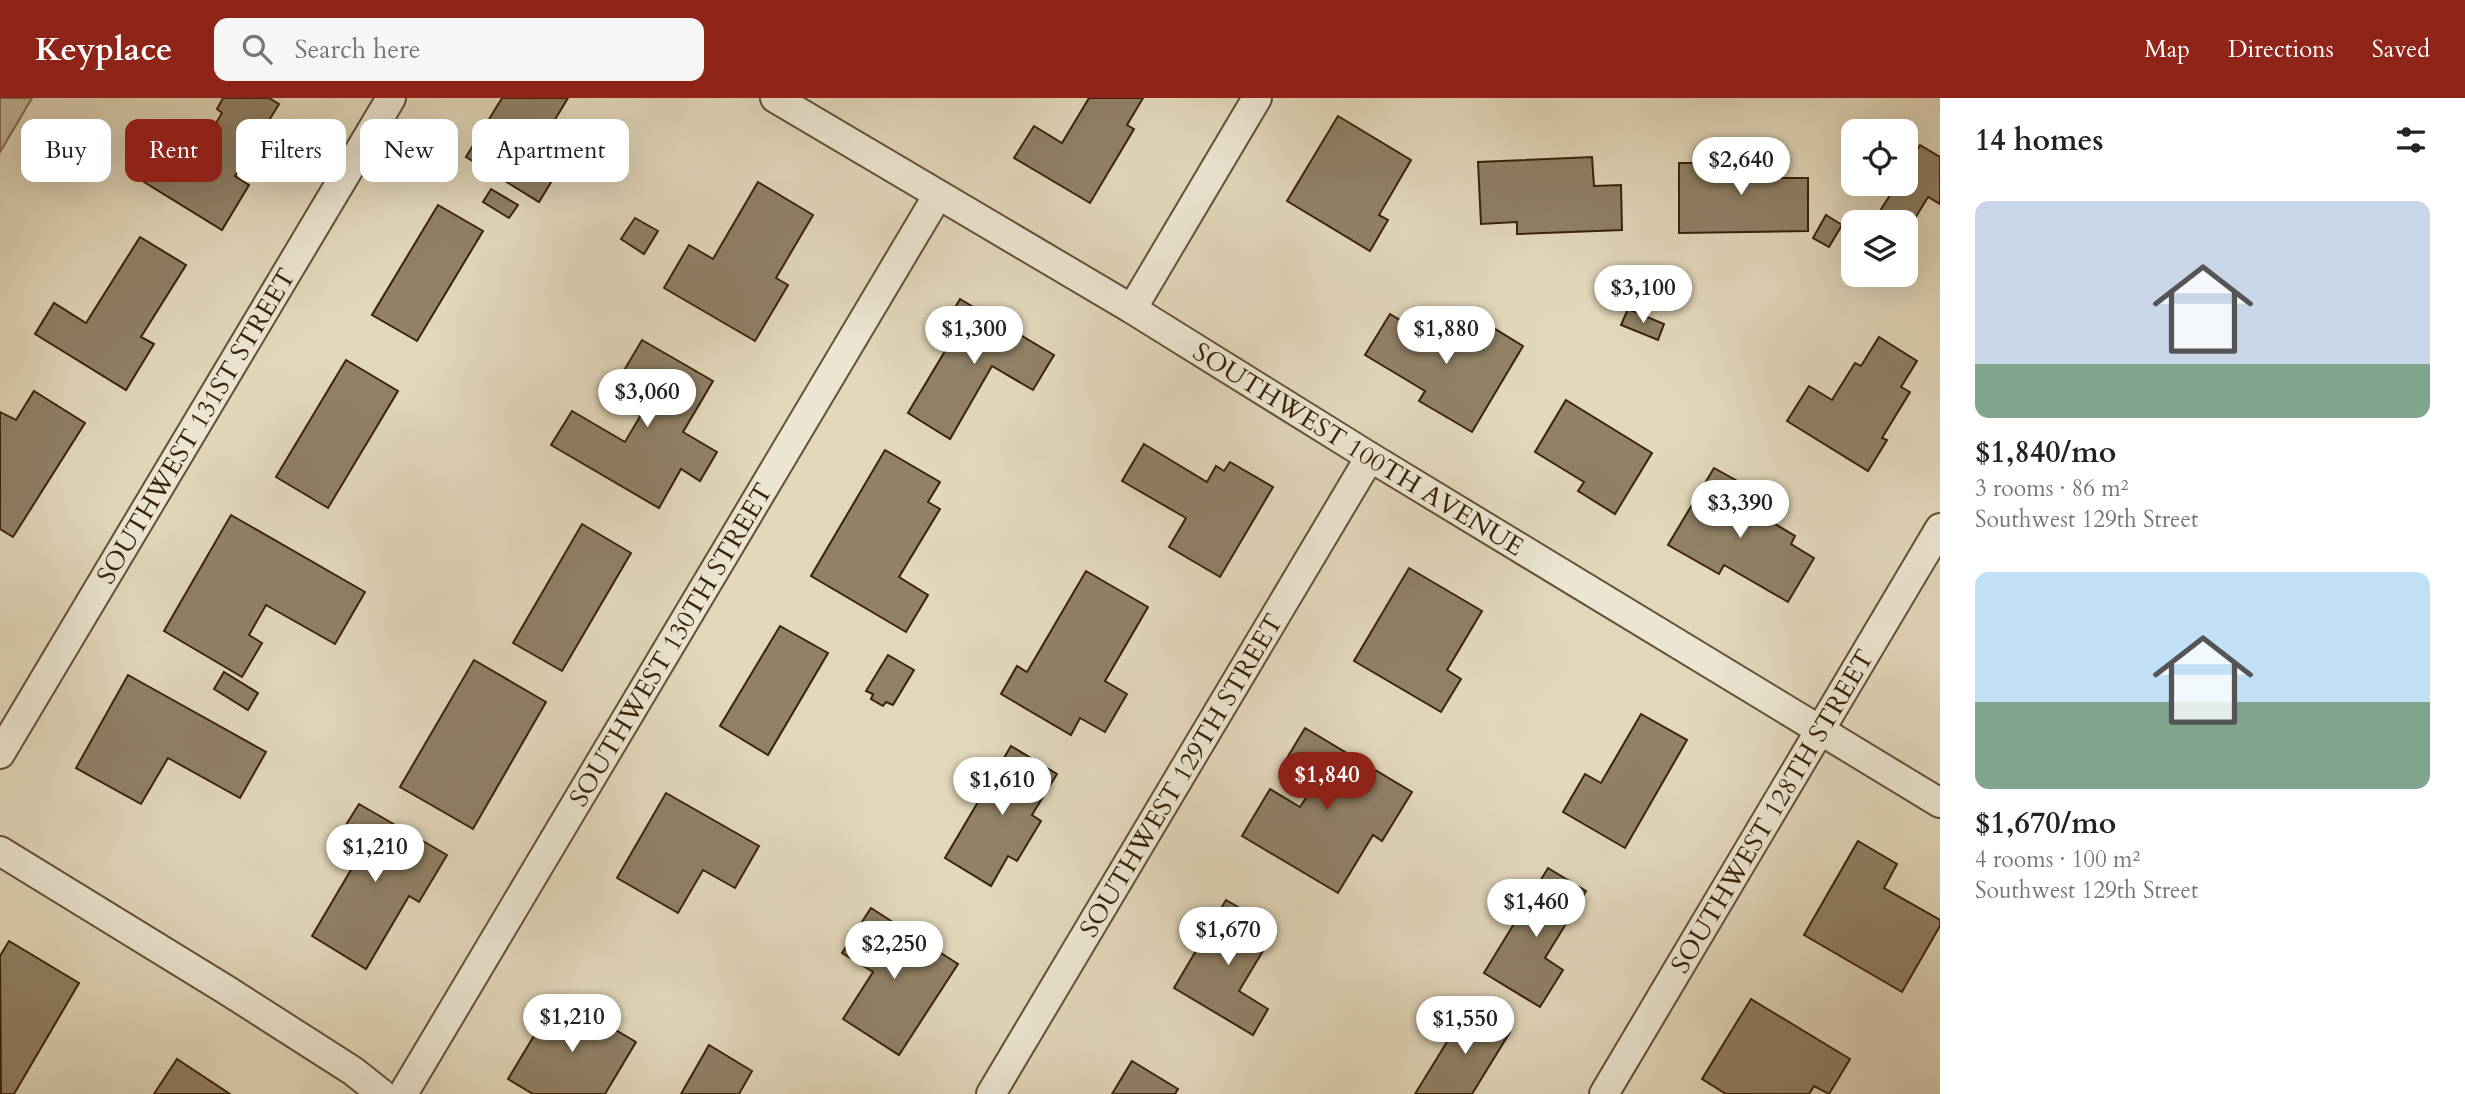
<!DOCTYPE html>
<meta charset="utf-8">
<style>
:root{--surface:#fff;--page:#f6f6f6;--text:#222;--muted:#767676;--accent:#8f2418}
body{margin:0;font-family:Cardo,serif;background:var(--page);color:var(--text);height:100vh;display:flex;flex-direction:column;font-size:26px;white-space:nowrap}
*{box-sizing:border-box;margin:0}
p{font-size:23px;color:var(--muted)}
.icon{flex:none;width:38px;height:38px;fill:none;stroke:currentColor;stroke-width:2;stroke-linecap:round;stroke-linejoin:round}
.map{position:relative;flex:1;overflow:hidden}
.details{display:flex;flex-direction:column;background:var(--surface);width:525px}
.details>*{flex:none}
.banner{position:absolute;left:21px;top:21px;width:665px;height:63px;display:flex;gap:14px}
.tools{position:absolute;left:1841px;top:21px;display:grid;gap:14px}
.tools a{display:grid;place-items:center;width:77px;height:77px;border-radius:14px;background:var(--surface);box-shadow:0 7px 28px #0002;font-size:35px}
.price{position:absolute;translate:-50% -60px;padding:0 16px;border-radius:24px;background:#fff;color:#222;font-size:23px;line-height:46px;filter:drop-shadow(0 2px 4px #0008)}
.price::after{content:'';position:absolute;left:50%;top:42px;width:21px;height:16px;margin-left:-10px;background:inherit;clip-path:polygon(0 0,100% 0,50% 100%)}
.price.active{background:var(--accent);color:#fff}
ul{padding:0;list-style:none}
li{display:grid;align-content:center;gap:14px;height:371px;padding:0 35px}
li span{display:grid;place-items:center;height:217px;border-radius:14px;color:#555}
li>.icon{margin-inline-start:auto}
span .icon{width:126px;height:126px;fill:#fffc;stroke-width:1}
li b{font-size:30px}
h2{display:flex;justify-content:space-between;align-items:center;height:84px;padding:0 35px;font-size:30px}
.pill{padding:0 24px;border-radius:14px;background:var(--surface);box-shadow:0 7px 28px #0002;font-size:24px;line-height:63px}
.pill.active{background:var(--accent);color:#fff}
header{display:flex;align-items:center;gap:42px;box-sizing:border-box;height:98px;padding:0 35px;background:var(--accent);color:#fff}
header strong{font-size:33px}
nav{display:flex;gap:38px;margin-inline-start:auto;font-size:24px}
.search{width:490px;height:63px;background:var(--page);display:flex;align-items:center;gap:18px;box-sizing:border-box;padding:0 24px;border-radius:14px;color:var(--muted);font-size:26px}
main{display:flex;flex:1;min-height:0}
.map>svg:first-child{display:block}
.green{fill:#c5b89c;stroke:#7f6e53;stroke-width:2}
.building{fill:#918166;stroke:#39230a;stroke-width:2}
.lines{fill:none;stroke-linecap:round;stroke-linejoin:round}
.minor-casing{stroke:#635036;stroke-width:32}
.minor{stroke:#ece5d2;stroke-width:28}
.labels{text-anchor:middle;stroke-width:5;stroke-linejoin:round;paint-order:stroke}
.street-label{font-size:26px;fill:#39230a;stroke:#ece5d2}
</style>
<header>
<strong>Keyplace</strong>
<div class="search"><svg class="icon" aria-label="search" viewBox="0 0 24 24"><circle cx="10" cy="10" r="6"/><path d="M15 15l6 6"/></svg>Search here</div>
<nav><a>Map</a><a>Directions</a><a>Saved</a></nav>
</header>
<main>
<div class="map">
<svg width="1940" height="996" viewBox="0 0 1940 996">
<rect width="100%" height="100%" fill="#e2d7ba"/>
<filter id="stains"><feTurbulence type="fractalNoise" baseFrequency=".00286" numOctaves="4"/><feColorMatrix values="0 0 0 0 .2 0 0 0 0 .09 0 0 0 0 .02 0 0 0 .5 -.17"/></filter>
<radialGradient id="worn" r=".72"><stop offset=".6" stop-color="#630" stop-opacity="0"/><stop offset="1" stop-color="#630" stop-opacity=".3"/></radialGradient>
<path class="green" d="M0 0H32L0 54Z"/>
<g class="building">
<path d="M223 0H269L279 6 235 78 249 87 222 132 131 76 152 41 192 65 222 15 217 11Z"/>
<path d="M502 0H568L534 56 559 71 539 104 466 59Z"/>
<path d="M1089 0H1143L1127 27 1134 31 1090 105 1014 60 1034 28 1062 45Z"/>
<path d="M1338 18 1411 62 1379 117 1388 122 1370 153 1287 103Z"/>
<path d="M1920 47 1940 59V106L1928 99 1906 135V124H1873L1897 86H1906V70Z"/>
<path d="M1772 55V80H1808V133L1679 135V65H1720V56Z"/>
<path d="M1592 59 1594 88 1621 87 1622 132 1517 136V124L1481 126 1478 64Z"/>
<path d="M758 84 813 117 776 180 788 187 755 243 664 190 689 147 713 161Z"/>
<path d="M491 91 518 107 509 120 483 104Z"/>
<path d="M438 107 483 133 417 243 372 217Z"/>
<path d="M1826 117 1842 127 1829 149 1813 140Z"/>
<path d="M635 120 658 133 644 156 621 141Z"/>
<path d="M140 139 186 167 141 239 154 246 126 292 35 236 54 205 86 225Z"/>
<path d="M960 201 1054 257 1033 292 992 268 950 341 908 315 951 243 939 236Z"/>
<path d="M1628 211 1664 226 1658 242 1621 227Z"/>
<path d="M1390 216 1422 235 1430 220 1483 251 1495 231 1523 248 1472 334 1419 303 1425 293 1365 257Z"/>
<path d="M1879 239 1917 263 1901 289 1910 294 1882 340 1887 342 1868 373 1787 323 1809 288 1832 302 1855 265 1861 268Z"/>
<path d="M642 242 713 283 683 334 717 354 700 383 681 371 659 410 551 347 572 313 625 344 648 305 616 286Z"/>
<path d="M346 262 398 293 328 410 276 379Z"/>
<path d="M34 293 85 325 13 439 0 431V314L16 322Z"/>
<path d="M1566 302 1652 355 1615 416 1578 393 1584 384 1535 354Z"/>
<path d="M1144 346 1207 384 1216 368 1224 373 1230 364 1273 389 1220 479 1169 449 1186 420 1122 383Z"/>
<path d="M885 352 940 384 928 404 940 411 899 479 928 497 906 534 811 478Z"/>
<path d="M1714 370 1741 385 1732 400 1795 438 1791 446 1814 460 1788 504 1724 467 1719 476 1668 447Z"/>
<path d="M231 417 365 494 335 546 266 507 249 537 262 545 242 579 164 533Z"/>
<path d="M582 426 631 455 562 573 513 545Z"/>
<path d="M1409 470 1482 513 1447 572 1461 581 1441 614 1354 563Z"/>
<path d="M1086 473 1148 509 1105 583 1127 596 1105 634 1080 620 1071 637 1001 596 1017 568 1027 574Z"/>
<path d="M780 528 828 555 768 657 720 628Z"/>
<path d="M888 557 914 572 893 607 886 604 883 608 871 601 873 596 866 593Z"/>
<path d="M474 562 546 604 473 731 400 689Z"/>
<path d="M224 574 258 595 248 612 214 591Z"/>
<path d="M128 577 266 654 240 700 168 660 141 706 76 670Z"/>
<path d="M1641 616 1687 642 1625 750 1563 714 1585 676 1601 685Z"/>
<path d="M1305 630 1412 694 1382 743 1373 737 1338 795 1242 738 1270 691 1300 709 1313 689 1281 670Z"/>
<path d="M1011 648 1057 676 1032 717 1041 723 1017 763 1008 758 991 788 945 760Z"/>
<path d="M666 695 759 748 735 790 703 772 678 815 617 780Z"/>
<path d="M359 706 447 757 419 804 409 798 366 871 312 838 355 765 331 751Z"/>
<path d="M1858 743 1897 766 1884 790 1940 822V828L1902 894 1804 837Z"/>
<path d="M1548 770 1586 793 1545 860 1563 872 1540 909 1484 875Z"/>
<path d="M1226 802 1276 831 1239 893 1268 911 1253 937 1174 890Z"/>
<path d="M871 810 958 866 899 957 843 921 873 874 842 855Z"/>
<path d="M9 843 79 885 14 996H1L0 858Z"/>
<path d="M558 898 636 944 605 996H533L508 981Z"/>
<path d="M1751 901 1850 961 1829 996 1814 988 1809 996H1726L1702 981Z"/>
<path d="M1469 908 1510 934 1472 996H1415Z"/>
<path d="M709 947 752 973 739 996H681Z"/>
<path d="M177 961 230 996H154Z"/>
<path d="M1132 963 1178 991 1175 996H1112Z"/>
</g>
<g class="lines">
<g class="minor-casing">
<g id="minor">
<path id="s1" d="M775 0 1132 211 1370 359 1940 705"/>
<path d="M1132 211 1257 0"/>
<path id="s2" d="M0 656 391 0"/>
<path d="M0 753 228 893 353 973 382 996"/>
<path id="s3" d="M403 996 938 97"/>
<path id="s4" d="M991 996 1370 359"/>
<path id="s5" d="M1604 996 1940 430"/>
</g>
</g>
<use href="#minor" class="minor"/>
</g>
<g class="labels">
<g class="street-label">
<text dy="9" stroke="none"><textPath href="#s2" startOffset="382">SOUTHWEST 131ST STREET</textPath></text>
<text dy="9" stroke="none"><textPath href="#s1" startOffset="681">SOUTHWEST 100TH AVENUE</textPath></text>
<text dy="9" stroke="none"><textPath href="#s3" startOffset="523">SOUTHWEST 130TH STREET</textPath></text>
<text dy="9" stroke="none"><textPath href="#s4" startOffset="371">SOUTHWEST 129TH STREET</textPath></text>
<text dy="9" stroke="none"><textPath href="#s5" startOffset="329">SOUTHWEST 128TH STREET</textPath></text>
</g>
</g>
<rect width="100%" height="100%" filter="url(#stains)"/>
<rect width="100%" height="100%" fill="url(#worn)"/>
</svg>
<div class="tools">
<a><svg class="icon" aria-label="locate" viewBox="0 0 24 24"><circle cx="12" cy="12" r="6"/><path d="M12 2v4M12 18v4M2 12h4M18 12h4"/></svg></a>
<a><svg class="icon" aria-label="layers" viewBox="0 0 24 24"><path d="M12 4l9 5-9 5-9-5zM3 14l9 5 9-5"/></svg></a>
</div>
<b class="price" style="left:1741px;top:99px">$2,640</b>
<b class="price" style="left:1643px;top:227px">$3,100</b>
<b class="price" style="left:974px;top:268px">$1,300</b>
<b class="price" style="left:1446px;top:268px">$1,880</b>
<b class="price" style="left:647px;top:331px">$3,060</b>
<b class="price" style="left:1740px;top:442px">$3,390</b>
<b class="price active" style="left:1327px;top:714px">$1,840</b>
<b class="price" style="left:1002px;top:719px">$1,610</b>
<b class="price" style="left:375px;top:786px">$1,210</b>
<b class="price" style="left:1536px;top:841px">$1,460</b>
<b class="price" style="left:1228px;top:869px">$1,670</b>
<b class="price" style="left:894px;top:883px">$2,250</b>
<b class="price" style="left:572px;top:956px">$1,210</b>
<b class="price" style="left:1465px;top:958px">$1,550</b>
<div class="banner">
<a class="pill">Buy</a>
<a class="pill active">Rent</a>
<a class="pill">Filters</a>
<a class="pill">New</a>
<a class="pill">Apartment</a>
</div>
</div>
<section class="details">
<h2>14 homes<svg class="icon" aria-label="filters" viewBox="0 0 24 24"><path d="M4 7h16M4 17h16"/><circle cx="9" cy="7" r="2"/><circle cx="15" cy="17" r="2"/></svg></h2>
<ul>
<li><span style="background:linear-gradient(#c9d6e8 75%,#7fa58c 0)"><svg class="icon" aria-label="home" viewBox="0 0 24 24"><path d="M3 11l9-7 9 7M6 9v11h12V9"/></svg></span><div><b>$1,840/mo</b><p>3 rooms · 86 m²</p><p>Southwest 129th Street</p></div></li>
<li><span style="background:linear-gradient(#bfe0f5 60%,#7fa58c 0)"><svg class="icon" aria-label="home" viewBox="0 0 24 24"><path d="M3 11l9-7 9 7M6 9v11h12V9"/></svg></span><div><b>$1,670/mo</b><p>4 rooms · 100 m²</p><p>Southwest 129th Street</p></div></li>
</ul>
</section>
</main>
